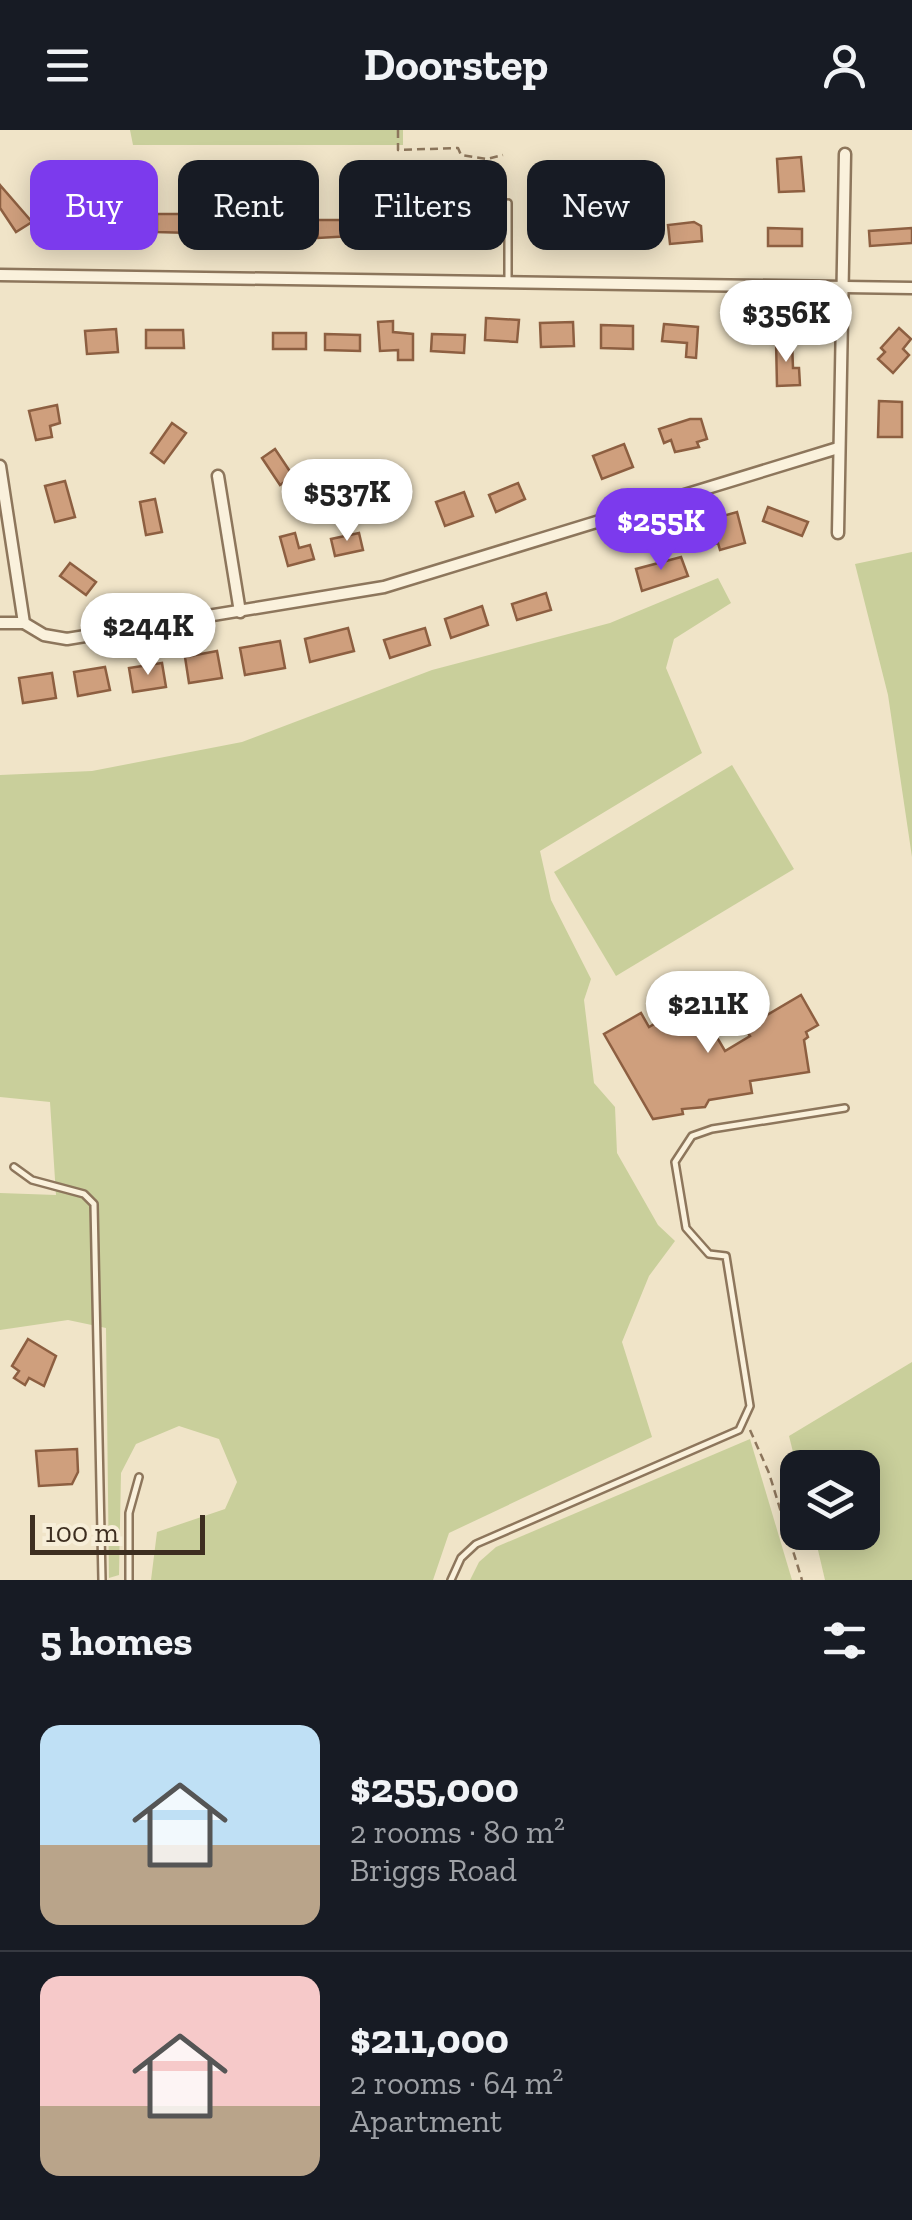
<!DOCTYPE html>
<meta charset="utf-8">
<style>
:root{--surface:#171b24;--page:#242831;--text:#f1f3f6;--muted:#9ea1a6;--line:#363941;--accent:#7c3aed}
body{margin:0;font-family:"Zilla Slab",serif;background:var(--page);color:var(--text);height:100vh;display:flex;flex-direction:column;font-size:38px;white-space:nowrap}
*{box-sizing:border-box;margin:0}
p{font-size:32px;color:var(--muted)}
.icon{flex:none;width:55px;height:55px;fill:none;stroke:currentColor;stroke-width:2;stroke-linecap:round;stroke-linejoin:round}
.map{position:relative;height:1450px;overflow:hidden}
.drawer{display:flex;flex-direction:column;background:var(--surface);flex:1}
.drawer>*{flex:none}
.guide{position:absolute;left:30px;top:30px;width:852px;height:90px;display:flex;gap:20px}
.fabs{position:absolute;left:780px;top:1320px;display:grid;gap:20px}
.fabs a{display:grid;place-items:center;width:100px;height:100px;border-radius:20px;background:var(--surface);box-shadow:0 5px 25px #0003;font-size:50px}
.scale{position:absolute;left:30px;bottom:25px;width:175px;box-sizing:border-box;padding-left:10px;border:5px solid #3d2e20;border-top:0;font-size:28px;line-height:35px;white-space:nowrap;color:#3d2e20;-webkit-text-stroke:8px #f7eed8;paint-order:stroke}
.price{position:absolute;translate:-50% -85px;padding:0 22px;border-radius:35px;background:#fff;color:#222;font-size:32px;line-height:65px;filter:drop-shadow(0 2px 5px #0008)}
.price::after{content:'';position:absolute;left:50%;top:60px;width:30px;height:22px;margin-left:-15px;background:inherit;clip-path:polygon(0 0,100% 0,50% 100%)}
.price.active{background:var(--accent);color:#fff}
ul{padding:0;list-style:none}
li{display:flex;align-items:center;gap:30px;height:250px;padding:0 40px}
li+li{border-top:2px solid var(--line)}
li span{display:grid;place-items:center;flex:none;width:280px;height:200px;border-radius:20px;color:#555}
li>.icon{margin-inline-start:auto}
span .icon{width:120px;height:120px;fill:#fffc;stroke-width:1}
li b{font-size:42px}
h2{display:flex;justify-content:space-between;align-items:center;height:120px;padding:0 40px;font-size:42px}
.tag{padding:0 35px;border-radius:20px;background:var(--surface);box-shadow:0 5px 25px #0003;font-size:35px;line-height:90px}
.tag.active{background:var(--accent);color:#fff}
header{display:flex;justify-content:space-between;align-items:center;height:130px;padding:0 40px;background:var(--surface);font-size:45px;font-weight:700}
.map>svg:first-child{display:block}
.green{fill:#c9cf9b}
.building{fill:#cf9f7d;stroke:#8d5f41;stroke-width:2.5}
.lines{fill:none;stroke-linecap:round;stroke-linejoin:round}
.lane-casing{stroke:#8d765c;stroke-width:10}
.street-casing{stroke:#8d765c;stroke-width:15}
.path{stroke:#8d765c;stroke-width:2.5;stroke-dasharray:8 5;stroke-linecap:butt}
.lane{stroke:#faf1dc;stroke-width:5}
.street{stroke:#faf1dc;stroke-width:10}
</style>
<header><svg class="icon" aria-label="menu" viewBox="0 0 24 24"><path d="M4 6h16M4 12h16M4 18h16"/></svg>Doorstep<svg class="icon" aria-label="person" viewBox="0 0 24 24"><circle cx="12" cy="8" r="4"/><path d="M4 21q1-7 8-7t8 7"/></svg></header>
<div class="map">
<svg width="912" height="1450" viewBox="0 0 912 1450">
<rect width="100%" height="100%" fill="#f0e4c8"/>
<g class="green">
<path d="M130 0H403V15H133Z"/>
<path d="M912 422V727L888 565 855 434Z"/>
<path d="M718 448 731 473 674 509 666 538 702 623 540 721 551 770 591 849 584 870 594 953 615 977 617 1023 658 1095 675 1111 649 1146 622 1212 652 1307 449 1403 433 1450H151L157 1402 225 1379 237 1352 219 1309 179 1296 136 1314 121 1343 119 1445 109 1448 106 1198 68 1190 0 1200V1063L56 1065 50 972 0 967V645L92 641 242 612 432 540 610 493Z"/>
<path d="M732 635 794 739 616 846 554 742Z"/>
<path d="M912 1232V1450H825L814 1403 862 1402V1338H797L789 1306Z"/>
<path d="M750 1309 792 1450H470L479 1432 496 1417Z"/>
</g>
<g class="building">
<path d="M801 27 804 61 779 62 777 29Z"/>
<path d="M0 55 32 92 16 102 0 78Z"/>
<path d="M122 70H137V101H122V91H109V80H122Z"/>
<path d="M62 75 84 82V99H50V82H62Z"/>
<path d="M341 83H352V106L318 108 317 90H341Z"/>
<path d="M157 84H191L190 103 157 102Z"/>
<path d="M577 84 579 109 546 111 544 86Z"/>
<rect x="209" y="88" width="34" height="17"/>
<path d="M607 88 641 89 640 112 607 111Z"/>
<path d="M263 89H295L296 106H264Z"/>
<path d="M694 92 701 96 702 111 670 114 668 95Z"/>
<path d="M430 94 474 95V113L429 109Z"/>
<path d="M768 98 802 99V116H768Z"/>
<path d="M912 98V113L870 116 869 101Z"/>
<path d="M486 188 519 190 517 212 485 210Z"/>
<path d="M393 191V202L413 204V230H398V220L380 221 378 192Z"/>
<path d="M573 192 574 216 541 217 540 193Z"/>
<path d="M664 194 698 197 696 228 686 227 687 213 662 211Z"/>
<path d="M601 195 633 196V219L601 218Z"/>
<path d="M899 198 911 209 903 219 909 225 893 243 878 229 885 222 881 218Z"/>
<path d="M116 199 118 222 87 224 85 201Z"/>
<path d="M146 200H183L184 218H146Z"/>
<rect x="273" y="203" width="33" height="16"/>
<path d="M325 204 360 205V221L325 220Z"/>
<path d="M432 204 465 205 464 223 431 221Z"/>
<path d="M776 210H792L793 238H799L800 255 777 256Z"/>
<path d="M879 271 902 272V307H878Z"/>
<path d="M57 275 60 293 50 296 52 307 36 310 29 281Z"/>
<path d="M690 289H701L707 309 697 312 699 317 675 322 671 310 664 313 659 299Z"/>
<path d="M172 293 186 303 164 333 151 323Z"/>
<path d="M624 314 633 337 602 349 593 326Z"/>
<path d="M275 319 293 346 280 355 262 328Z"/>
<path d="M65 351 75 387 55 392 45 356Z"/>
<path d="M518 353 525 369 496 382 489 365Z"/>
<path d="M464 362 473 386 445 396 436 372Z"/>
<path d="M155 369 162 402 146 405 140 372Z"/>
<path d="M768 377 808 392 802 406 763 391Z"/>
<path d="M737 382 745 413 720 420 718 413 708 416 701 392Z"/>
<path d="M295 403 299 418 310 415 314 429 288 436 280 407Z"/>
<path d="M359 403 363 420 335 426 331 409Z"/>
<path d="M681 427 688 446 642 461 636 439Z"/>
<path d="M70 433 96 452 86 465 60 446Z"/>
<path d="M546 463 551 480 517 490 512 474Z"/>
<path d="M482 476 488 495 451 508 445 489Z"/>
<path d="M348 498 354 521 310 532 305 509Z"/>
<path d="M425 498 430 515 390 528 384 510Z"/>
<path d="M280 511 285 538 245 545 240 518Z"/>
<path d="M217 521 222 548 189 553 185 527Z"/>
<path d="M162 533 166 557 133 562 129 538Z"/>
<path d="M105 537 110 560 78 566 74 542Z"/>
<path d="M52 543 56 568 23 573 19 548Z"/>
<path d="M801 865 818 895 806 902 808 907 804 910 809 942 750 951 752 963 709 970 705 977 682 979 683 984 653 989 604 904 641 883 649 897 695 870 725 921 750 906 745 898Z"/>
<path d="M28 1209 56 1226 44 1256 29 1248 25 1255 14 1248 19 1241 12 1236Z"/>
<path d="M77 1319 78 1342 72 1354 39 1356 36 1321Z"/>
</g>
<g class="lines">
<g class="lane-casing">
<g id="lane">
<path d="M508 73V150"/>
<path d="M14 1037 32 1050 84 1064 94 1074 102 1450"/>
<path d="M129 1450V1383L139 1347"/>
<path d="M451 1450 461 1428 476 1414 739 1300 750 1276 726 1126 709 1124 686 1098 675 1032 692 1006 712 999 845 978"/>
</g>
</g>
<g class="street-casing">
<g id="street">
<path d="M0 145 912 158"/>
<path d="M0 336 24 493 44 505 67 509 384 457 838 318"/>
<path d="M218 346 240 482"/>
<path d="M838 403 845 24"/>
<path d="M0 493H24"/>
</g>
</g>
<g class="path">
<path d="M398 0V20L458 18 461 25 487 29 503 25"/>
<path d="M750 1300 769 1343 802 1450"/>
</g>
<use href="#lane" class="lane"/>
<use href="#street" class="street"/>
</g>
</svg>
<div class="fabs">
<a><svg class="icon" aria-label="layers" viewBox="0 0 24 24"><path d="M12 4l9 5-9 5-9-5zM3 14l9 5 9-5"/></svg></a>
</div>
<div class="scale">100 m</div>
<b class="price" style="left:786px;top:235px">$356K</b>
<b class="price" style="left:347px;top:414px">$537K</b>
<b class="price active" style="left:661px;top:443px">$255K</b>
<b class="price" style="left:148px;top:548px">$244K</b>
<b class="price" style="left:708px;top:926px">$211K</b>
<div class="guide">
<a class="tag active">Buy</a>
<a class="tag">Rent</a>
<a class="tag">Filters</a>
<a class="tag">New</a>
</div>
</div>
<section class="drawer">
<h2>5 homes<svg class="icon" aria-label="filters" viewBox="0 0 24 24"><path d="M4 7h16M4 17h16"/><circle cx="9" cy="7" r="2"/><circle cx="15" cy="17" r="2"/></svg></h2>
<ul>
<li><span style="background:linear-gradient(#bfe0f5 60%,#b9a48a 0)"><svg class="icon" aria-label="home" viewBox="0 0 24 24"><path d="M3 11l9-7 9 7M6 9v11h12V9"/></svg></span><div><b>$255,000</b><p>2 rooms · 80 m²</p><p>Briggs Road</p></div></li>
<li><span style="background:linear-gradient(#f6c9c9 65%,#b9a48a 0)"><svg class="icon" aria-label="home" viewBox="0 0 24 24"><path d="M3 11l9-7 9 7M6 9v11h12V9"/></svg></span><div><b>$211,000</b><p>2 rooms · 64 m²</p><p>Apartment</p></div></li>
</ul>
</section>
